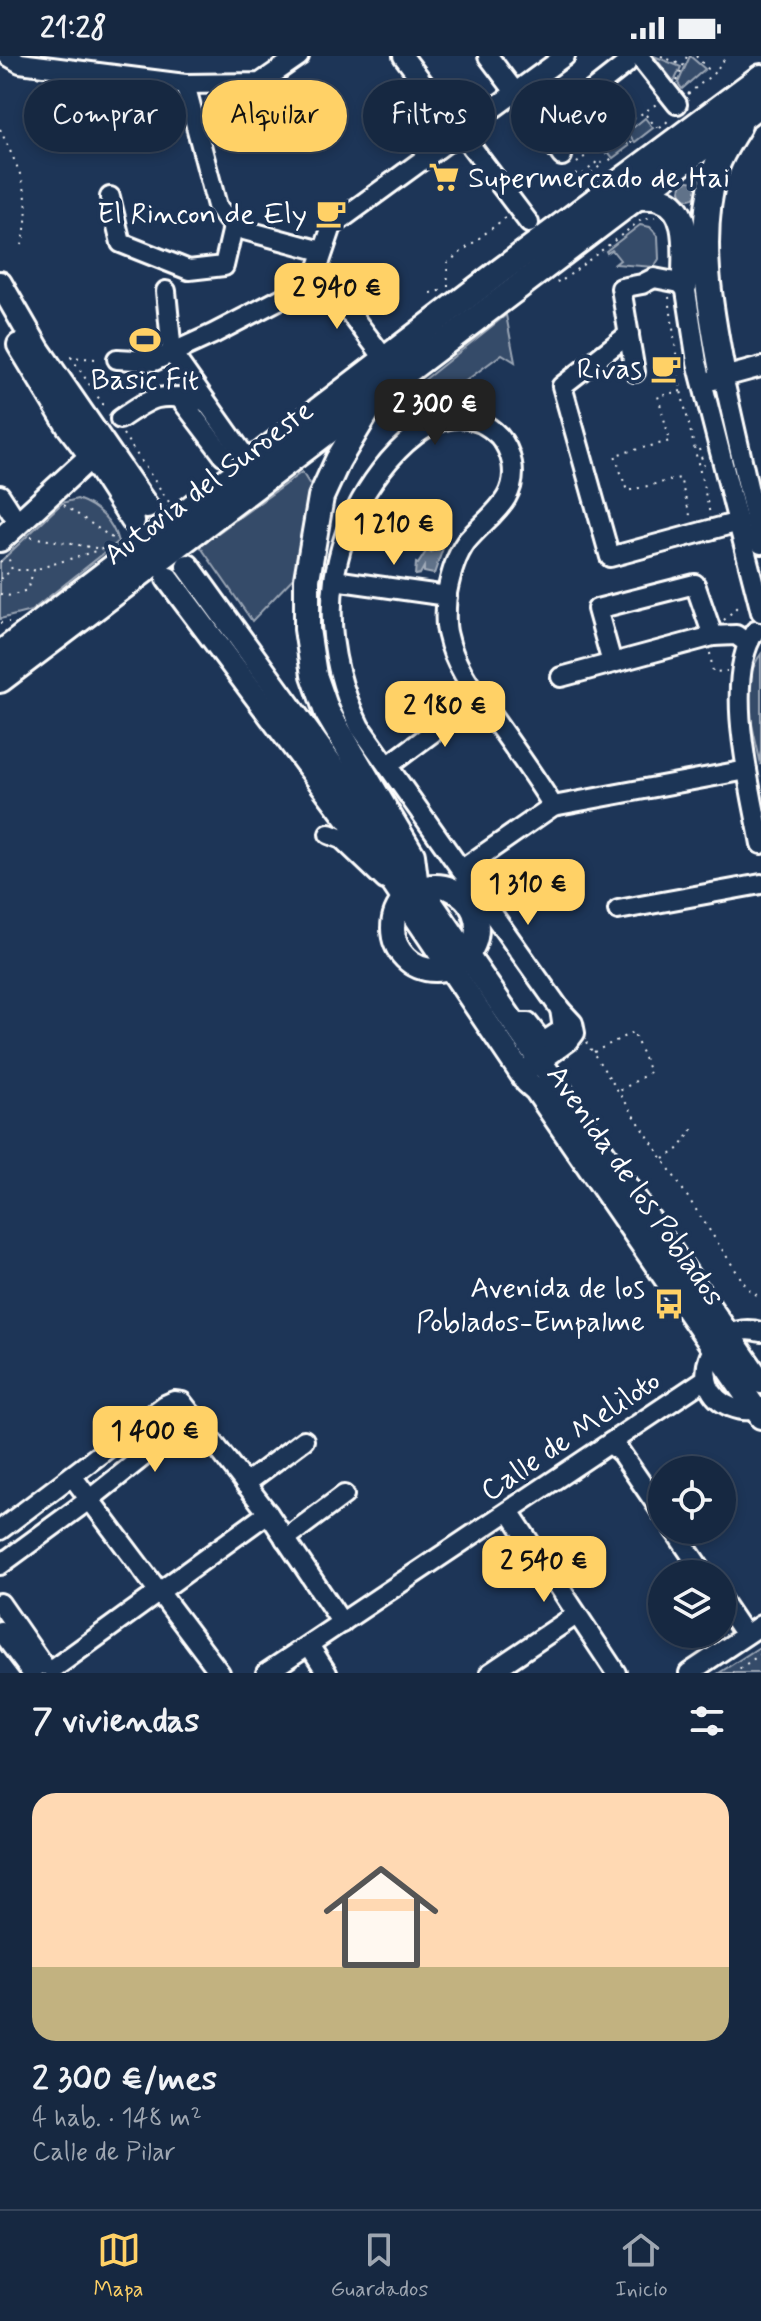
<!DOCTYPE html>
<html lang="es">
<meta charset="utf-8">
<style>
:root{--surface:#162841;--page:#23344c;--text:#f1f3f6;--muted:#9ea6b1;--line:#35445a;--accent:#ffd166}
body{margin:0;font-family:Mynerve,sans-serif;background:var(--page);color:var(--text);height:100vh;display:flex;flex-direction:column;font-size:30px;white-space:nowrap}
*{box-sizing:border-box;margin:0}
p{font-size:26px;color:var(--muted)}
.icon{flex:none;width:44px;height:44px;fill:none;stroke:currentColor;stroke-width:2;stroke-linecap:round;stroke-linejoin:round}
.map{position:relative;height:1617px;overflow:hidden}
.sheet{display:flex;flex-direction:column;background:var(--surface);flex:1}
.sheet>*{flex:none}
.hud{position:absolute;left:24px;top:24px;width:714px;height:72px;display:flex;gap:16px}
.controls{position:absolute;left:648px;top:1400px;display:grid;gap:16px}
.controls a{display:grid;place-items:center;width:88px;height:88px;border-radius:50%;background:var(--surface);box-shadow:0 4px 12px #0003,0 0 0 2px var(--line);font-size:40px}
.price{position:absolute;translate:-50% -68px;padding:0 18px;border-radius:16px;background:var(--accent);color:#111;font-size:26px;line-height:52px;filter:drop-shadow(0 2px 4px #0008)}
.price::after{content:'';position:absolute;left:50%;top:48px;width:24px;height:18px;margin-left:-12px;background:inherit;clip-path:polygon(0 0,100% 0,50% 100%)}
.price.selected{background:#222;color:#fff}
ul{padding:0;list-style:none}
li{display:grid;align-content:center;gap:16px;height:424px;padding:0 32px}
li span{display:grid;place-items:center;height:248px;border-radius:24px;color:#555}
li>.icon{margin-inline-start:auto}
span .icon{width:144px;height:144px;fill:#fffc;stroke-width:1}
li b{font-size:34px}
h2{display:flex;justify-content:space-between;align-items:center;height:96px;padding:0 32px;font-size:34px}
.chip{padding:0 28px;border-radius:36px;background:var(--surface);box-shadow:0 4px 12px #0003,0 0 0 2px var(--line);font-size:28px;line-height:72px}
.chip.selected{background:var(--accent);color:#111}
.status{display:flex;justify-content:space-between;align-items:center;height:56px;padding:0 40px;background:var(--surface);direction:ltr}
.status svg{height:22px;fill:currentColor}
.dock{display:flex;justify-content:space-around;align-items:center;height:112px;border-top:2px solid var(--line);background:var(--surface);font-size:22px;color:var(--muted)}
.dock a{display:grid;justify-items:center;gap:4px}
.dock .selected{color:var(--accent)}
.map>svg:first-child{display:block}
.green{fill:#364b69;stroke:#9aa5b4;stroke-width:2}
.water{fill:#617289;stroke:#a0aab8;stroke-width:2}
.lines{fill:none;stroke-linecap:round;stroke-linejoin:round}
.minor-casing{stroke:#fff;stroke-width:24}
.major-casing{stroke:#fff;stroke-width:28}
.highway-casing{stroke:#fff;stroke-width:30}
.path{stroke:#fff;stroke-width:2;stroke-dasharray:2 6;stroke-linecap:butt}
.minor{stroke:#1d3557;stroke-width:18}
.major{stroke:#1d3557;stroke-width:22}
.highway{stroke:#1d3557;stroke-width:24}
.labels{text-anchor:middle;stroke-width:8;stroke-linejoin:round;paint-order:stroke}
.poi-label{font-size:30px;fill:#fff;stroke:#1d3557;text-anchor:end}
.street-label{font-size:30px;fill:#fff;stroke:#1d3557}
</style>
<div class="status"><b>21:28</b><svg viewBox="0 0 49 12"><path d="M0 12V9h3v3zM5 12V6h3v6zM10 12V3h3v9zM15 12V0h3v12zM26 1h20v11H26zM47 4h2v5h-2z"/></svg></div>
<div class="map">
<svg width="761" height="1617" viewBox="0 0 761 1617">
<rect width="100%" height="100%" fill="#1d3557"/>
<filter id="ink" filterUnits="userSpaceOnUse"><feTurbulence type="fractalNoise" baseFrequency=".0125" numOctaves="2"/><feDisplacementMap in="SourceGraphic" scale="16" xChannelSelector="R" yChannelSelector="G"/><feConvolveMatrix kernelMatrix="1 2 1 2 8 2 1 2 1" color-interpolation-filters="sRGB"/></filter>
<g filter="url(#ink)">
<g class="green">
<path d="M654 0 681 11 674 26Z"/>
<path d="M690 0 705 13 682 33 678 27Z"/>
<path d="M645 62 653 72 635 86 624 72 630 67 634 71Z"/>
<path d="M619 76 629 90 613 102 602 88Z"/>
<path d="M640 169 650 171 658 180 659 203 654 211 615 208 620 204 612 194 607 197 606 195Z"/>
<path d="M506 259 515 306 502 298 401 373 384 356Z"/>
<path d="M302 416 318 442 298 517 252 565 200 490Z"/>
<path d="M77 443C97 450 113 465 118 486L31 555 0 563V506L62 447Z"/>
<path d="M761 598V709C754 673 737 630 761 598Z"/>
<path d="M761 1590V1617H719Z"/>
</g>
<g class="water">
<circle cx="689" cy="134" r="9"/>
<path d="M435 488 443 492 434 518 424 516V511L420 518 415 519 416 507 418 508 427 494 431 497Z"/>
</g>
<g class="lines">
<g class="minor-casing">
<g id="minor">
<path d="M8 0 20 7 185 28 260 27 299 0"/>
<path d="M403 0 529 167"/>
<path d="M488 0 543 73"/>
<path d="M639 0 677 48"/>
<path d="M185 28 217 150 233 171 322 195"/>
<path d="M562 100 543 73 626 8"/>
<path d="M110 141 121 187 189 214 224 210 233 171"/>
<path d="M313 226 329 229 378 294"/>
<path d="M166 235 172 297 242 396"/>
<path d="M629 278 562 330 610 501 739 466"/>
<path d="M117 303 154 305 213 278 313 226 332 170 565 0"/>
<path d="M635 316 621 232 642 228 654 222 685 228 697 306 761 556"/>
<path d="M723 320 761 488"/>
<path d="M713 324 761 311"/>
<path d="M179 341 223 399"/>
<path d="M120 363C159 336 158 339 205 345"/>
<path d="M0 439 11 456"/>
<path d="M334 524 447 540"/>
<path d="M755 575C722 624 751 733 761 788"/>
<path d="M612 607 597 553 695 528 713 580"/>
<path d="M561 621 713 580 736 579 747 587"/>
<path d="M389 709 479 642"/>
<path d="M329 778 342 783 385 824"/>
<path d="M461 814 553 750 747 714"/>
<path d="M618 854 761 828"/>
<path d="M515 967H528L543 986 563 973 560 953"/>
<path d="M530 1010 532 1012 569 985 575 977 573 967 560 953 360 671C337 625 327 574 334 523 338 501 345 474 356 454 379 408 444 325 499 380 506 388 510 397 512 407 519 445 487 460 466 486 456 500 450 521 447 537 446 551 444 567 448 580 454 609 474 635 491 659 512 689 534 719 553 750"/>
<path d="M761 1276C710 1262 684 1332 731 1351 741 1355 751 1356 761 1351"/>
<path d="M610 1387 621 1397 662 1457"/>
<path d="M72 1420 220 1617"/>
<path d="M245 1428 304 1384"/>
<path d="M509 1455 616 1617"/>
<path d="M0 1474 165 1349 174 1345 182 1346 268 1457 342 1567"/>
<path d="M674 1474 704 1518"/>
<path d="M285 1483 344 1439"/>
<path d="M0 1509 90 1443 194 1360"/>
<path d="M722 1545 745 1579"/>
<path d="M0 1547 43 1609"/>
<path d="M0 1575 32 1617"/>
<path d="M309 1589 327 1617"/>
<path d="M53 1613 268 1457"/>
<path d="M266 1617 707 1322"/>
<path d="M490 1617 576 1559"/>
<path d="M689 1617 761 1569"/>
</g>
</g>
<g class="major-casing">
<g id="major">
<path d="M0 227 38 293 147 451"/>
<path d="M19 289 68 370 91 400 133 465"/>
<path d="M0 484 101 391"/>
<path d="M188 510 421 832 761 1326"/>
<path d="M168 523 368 790 527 1026 536 1034 761 1361"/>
<circle cx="435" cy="872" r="42"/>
</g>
</g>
<g class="highway-casing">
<g id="highway">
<path d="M636 141C644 141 654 140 661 143 693 153 684 202 685 228"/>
<path d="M723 320C710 253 696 180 716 112 721 97 731 83 739 69"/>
<path d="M372 347 338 404 321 441 307 523V573L314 619 327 656 412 799 415 823"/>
<path d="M0 598 499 216 761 21"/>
<path d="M0 624 761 47"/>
</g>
</g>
<g class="path">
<path d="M661 0 682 9"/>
<path d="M696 0 712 17"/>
<path d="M677 25 687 0"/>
<path d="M688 38 713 18 727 0"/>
<path d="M646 59 657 72"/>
<path d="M660 72 670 63"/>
<path d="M0 73C21 120 34 136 22 189"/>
<path d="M621 73 634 90"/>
<path d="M600 90 613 107"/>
<path d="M577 107 620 72 658 47"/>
<path d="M571 129 599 104 603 108 584 122"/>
<path d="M571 129 567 125 579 115"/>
<path d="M557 225 559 227 641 164 655 161"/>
<path d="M448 231 447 207 505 162"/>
<path d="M431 237 444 234"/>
<path d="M669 241 681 335 710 458"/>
<path d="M95 303 71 301 106 353"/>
<path d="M681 335 658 340 670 385 615 399 627 435 680 422 691 463"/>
<path d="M123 378 169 446"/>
<path d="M699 393 704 410"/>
<path d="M64 449 115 484"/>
<path d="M31 481 102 493 34 514"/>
<path d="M0 506 6 500"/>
<path d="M0 523 12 514 8 500"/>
<path d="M0 538 11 540 27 534 34 514H12"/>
<path d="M724 564 739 549"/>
<path d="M0 567 9 566"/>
<path d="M710 597 713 616 727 615"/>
<path d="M390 853C381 877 392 904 415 915 420 918 429 918 435 919"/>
<path d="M586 986 748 1233 761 1242"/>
<path d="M594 996 633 976 650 1016 618 1036"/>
<path d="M664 1103 680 1092 694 1071"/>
<path d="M733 1617 761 1598"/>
</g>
<use href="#minor" class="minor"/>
<use href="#major" class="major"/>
<use href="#highway" class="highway"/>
</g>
</g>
<defs>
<g id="supermarket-bare" transform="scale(2.4)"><path d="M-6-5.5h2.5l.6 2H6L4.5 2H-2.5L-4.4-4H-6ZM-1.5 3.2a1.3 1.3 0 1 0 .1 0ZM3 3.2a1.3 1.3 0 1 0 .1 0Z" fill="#ffd166" stroke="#1d3557" stroke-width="2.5" paint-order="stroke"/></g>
<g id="cafe-bare" transform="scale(2.4)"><path d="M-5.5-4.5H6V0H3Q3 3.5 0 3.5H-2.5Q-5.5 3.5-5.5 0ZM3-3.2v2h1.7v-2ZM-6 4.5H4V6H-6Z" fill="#ffd166" stroke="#1d3557" stroke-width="2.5" paint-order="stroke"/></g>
<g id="stadium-bare" transform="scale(2.4)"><path d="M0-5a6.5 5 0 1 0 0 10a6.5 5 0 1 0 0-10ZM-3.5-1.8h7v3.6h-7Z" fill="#ffd166" stroke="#1d3557" stroke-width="2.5" paint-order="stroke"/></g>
<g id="bus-bare" transform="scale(2.4)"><path d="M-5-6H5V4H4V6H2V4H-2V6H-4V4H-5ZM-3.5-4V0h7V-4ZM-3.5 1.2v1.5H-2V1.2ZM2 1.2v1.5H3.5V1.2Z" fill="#ffd166" stroke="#1d3557" stroke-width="2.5" paint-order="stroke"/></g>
</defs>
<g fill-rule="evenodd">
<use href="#supermarket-bare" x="444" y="121"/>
<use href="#cafe-bare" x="331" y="157"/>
<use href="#stadium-bare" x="145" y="284"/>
<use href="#cafe-bare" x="666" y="312"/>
<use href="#bus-bare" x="669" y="1248"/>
</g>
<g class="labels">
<g class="poi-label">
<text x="468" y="131" text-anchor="start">Supermercado de Hai</text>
<text x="307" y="167">El Rincon de Ely</text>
<text x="642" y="322">Rivas</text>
<text x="145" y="333" text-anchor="middle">Basic Fit</text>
<text x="645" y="1241">Avenida de los<tspan x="645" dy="34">Poblados-Empalme</tspan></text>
</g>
<g class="street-label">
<text transform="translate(208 426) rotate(-37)" y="10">Autovía del Suroeste</text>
<text transform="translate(636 1129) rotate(55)" y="10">Avenida de los Poblados</text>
<text transform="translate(570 1379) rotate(-34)" y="10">Calle de Meliloto</text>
</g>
</g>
</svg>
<div class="controls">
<a><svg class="icon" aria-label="locate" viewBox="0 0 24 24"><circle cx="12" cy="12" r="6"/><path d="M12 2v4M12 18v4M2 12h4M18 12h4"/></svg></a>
<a><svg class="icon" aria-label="layers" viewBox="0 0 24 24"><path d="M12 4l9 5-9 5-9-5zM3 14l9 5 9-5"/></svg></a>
</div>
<b class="price" style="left:337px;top:275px">2 940 €</b>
<b class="price selected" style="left:435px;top:391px">2 300 €</b>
<b class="price" style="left:394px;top:511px">1 210 €</b>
<b class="price" style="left:445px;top:693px">2 180 €</b>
<b class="price" style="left:528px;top:871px">1 310 €</b>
<b class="price" style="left:155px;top:1418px">1 400 €</b>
<b class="price" style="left:544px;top:1548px">2 540 €</b>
<div class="hud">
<a class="chip">Comprar</a>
<a class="chip selected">Alquilar</a>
<a class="chip">Filtros</a>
<a class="chip">Nuevo</a>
</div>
</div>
<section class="sheet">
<h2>7 viviendas<svg class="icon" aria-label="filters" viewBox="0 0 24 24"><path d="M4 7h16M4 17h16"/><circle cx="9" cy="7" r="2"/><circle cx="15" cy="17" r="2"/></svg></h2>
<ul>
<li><span style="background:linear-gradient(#ffd9b3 70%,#c2b280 0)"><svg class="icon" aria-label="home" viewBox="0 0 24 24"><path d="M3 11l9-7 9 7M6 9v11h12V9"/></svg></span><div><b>2 300 €/mes</b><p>4 hab. · 148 m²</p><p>Calle de Pilar</p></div></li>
</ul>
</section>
<nav class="dock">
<a class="selected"><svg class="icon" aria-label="map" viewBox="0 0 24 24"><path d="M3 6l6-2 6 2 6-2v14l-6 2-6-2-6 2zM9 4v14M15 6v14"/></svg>Mapa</a>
<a><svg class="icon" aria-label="saved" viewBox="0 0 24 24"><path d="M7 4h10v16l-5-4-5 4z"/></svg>Guardados</a>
<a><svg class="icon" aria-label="home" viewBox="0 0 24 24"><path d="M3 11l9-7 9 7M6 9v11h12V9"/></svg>Inicio</a>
</nav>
